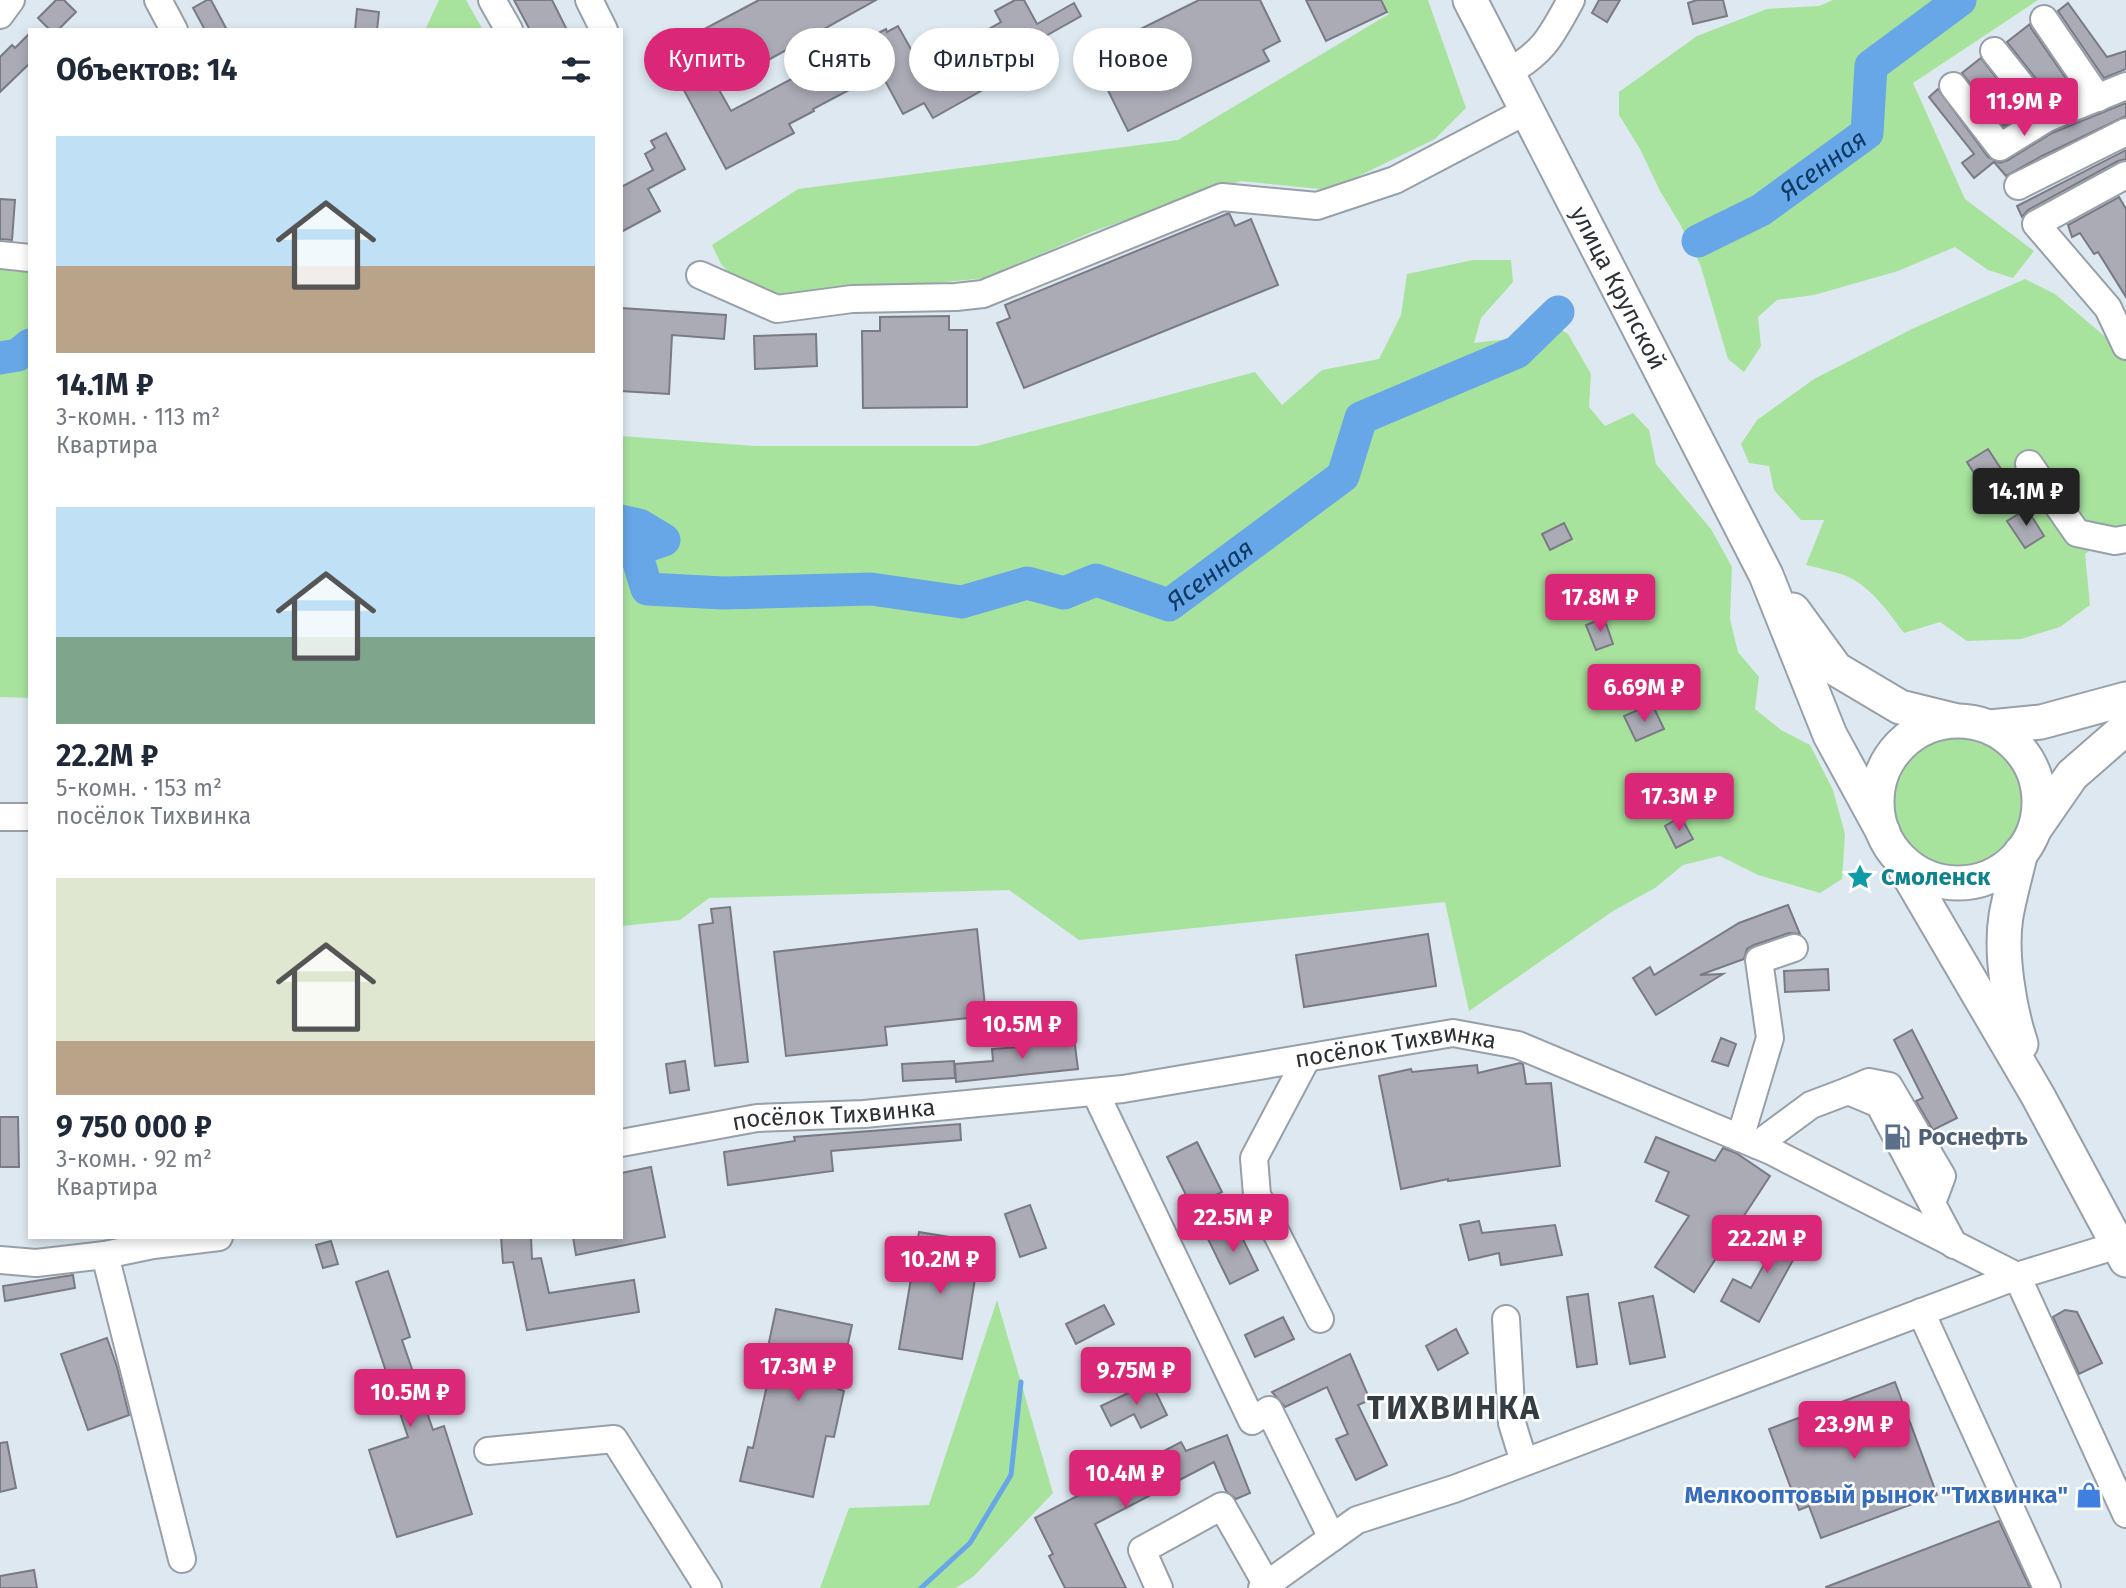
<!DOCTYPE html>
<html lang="ru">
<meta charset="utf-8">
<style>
:root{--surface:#fff;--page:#f6f6f7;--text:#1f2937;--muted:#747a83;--accent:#db2777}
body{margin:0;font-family:"Fira Sans",sans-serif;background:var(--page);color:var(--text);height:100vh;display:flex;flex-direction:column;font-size:26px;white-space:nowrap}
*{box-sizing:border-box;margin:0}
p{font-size:23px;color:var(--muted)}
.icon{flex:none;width:38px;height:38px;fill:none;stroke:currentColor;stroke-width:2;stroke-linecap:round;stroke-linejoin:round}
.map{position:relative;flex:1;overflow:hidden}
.panel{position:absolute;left:28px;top:28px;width:595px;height:1211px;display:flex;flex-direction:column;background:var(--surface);border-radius:0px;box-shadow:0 4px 10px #0003}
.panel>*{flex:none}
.top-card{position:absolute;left:644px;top:28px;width:665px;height:63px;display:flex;gap:14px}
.price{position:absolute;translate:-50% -60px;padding:0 16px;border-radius:7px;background:var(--accent);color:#fff;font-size:23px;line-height:46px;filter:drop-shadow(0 2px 4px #0008)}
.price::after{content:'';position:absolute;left:50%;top:42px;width:21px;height:16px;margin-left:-10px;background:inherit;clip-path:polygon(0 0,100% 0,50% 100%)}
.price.active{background:#222;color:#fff}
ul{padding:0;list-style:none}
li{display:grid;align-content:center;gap:14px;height:371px;padding:0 28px}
li span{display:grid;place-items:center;height:217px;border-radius:0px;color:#555}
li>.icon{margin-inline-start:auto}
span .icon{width:126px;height:126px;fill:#fffc;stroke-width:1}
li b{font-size:30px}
h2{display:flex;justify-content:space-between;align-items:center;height:84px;padding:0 28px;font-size:30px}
.tag{padding:0 24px;border-radius:32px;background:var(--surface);box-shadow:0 4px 10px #0003;font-size:24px;line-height:63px}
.tag.active{background:var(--accent);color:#fff}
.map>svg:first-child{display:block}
.green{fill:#a8e39e}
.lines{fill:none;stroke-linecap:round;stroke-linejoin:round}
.stream{stroke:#67a6e7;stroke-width:5}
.river{stroke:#67a6e7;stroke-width:33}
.building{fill:#ababb6;stroke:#7a7a85;stroke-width:2}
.minor-casing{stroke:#97a0a8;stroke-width:30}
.major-casing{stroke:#97a0a8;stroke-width:37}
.minor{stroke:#fff;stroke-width:26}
.major{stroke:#fff;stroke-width:33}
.labels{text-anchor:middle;stroke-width:5;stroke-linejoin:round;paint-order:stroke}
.street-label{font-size:24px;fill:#2d3134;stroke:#fff}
.culture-label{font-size:24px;font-weight:bold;fill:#0d838f;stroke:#fff;text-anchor:start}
.service-label{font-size:24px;font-weight:bold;fill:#4e5e75;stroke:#fff;text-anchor:start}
.shop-label{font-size:24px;font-weight:bold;fill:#366cbe;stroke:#fff;text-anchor:end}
.water-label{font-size:26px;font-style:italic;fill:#0c3a64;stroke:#fff}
.district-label{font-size:32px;font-weight:bold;letter-spacing:2px;fill:#353d44;stroke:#fff}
</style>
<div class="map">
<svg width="2126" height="1588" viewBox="0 0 2126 1588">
<rect width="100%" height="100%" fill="#dde8f0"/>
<g class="green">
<path d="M439 0H466L483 30H425Z"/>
<path d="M1382 0H1428L1466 108 1435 139 1330 190 1241 181 1094 231 986 278 781 298 739 283 721 264 712 245 798 189 1178 140 1389 14Z"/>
<path d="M1833 0H2038L1913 83 1965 199 2034 251 2013 278 1988 270 1955 247 1898 271 1814 295 1777 300 1758 317 1761 346 1744 372 1728 359 1700 264 1680 224 1660 191 1640 149 1619 115V92L1697 36 1767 9 1819 6Z"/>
<path d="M1473 260H1511L1513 282 1481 318 1474 343 1508 339 1539 315 1568 334 1591 374 1589 407 1605 426 1633 413 1649 430 1656 464 1711 529 1732 567 1730 619 1738 652 1759 677 1755 709 1781 730 1810 745 1833 790 1845 834 1842 879 1820 893 1758 875 1720 856 1683 865 1655 888 1613 911 1469 1011 1445 902 1079 940 1009 890 709 898 680 920 621 926V436L755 446H977L1255 372 1282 405 1322 370 1379 359 1401 315 1407 274Z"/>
<path d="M0 263 30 265V698L0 697Z"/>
<path d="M2025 279 2055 294 2123 352 2126 358V525L2085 554 2090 605 2060 627 2021 639 1967 641 1940 622 1904 633C1889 613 1869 584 1844 575 1832 571 1819 568 1806 565L1824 520H1801L1774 490 1769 466 1749 463 1741 444 1757 420 1814 379 1912 329Z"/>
<circle cx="1959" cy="802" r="67"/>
<path d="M997 1300 1053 1493 974 1576 956 1588H820L849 1508 929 1505Z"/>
</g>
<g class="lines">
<path class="stream" d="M921 1588 970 1543 1011 1475 1021 1382"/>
<g class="river">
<path id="s1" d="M1698 241 1761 210 1867 133 1871 66 1960 0"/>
<path d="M0 358 18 355 30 345"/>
<path id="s2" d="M621 521 639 525 664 540 635 550 647 589 723 593 871 589 962 602 1027 583 1064 593 1096 580 1169 605 1343 476 1361 418 1517 352 1558 312"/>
</g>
</g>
<g class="building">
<path d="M56 0H64L76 12 58 30H50L38 18Z"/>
<path d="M207 0H211L227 30H205L193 8Z"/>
<path d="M514 0H552L567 30H530Z"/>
<path d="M759 0H876L718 88 731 111 886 29 887 32 898 26 921 67 1001 22 995 11 1015 0H1024L1037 24 1074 3 1081 16 1044 37 1052 51 933 118 924 103 903 114 881 73 813 109 814 111 789 124 794 133 726 169 663 51Z"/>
<path d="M1199 0H1260L1280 41 1263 50 1269 61 1128 131 1090 54Z"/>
<path d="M1306 0H1381L1387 12 1326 41Z"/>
<path d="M1599 0H1620L1607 22 1592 13Z"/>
<path d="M1697 0H1723L1727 16 1693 24 1688 3Z"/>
<path d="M2068 3 2107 57 2126 51V69L2104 78 2058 11Z"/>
<path d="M357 9 379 12 377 30H355Z"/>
<path d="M2030 24 2031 28 2074 90 2052 99 2007 42Z"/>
<path d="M30 33V63L0 92V57L12 45 15 48Z"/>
<path d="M1981 58 2024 114 2004 126 1962 73Z"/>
<path d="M1938 89 1988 157 2000 163 2008 160 2052 133 2126 103V116L2042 156 2006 176 1994 162 1974 178 1962 163 1974 154 1929 97Z"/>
<path d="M666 133 685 169 648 189 660 211 621 232V187L653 170 645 154 655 148 651 141Z"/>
<path d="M2126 150V159L2118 161 2028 210 2022 217 2017 206Z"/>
<path d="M2119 197 2126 209V297L2098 252 2094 254 2080 233 2072 237 2068 225Z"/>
<path d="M0 199 15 200 12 240 0 239Z"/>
<path d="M1229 213 1235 226 1251 219 1278 285 1024 388 997 323 1010 318 1005 305Z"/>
<path d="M621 308 726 315 724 339 672 335 669 394 621 391Z"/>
<path d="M949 316V330H967V407L863 408 862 331H880V317Z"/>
<path d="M816 334 817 366 755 369 754 336Z"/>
<path d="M1988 449 2005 475 1984 489 1967 462Z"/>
<path d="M2027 509 2044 536 2025 548 2007 521Z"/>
<path d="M1564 523 1572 539 1550 550 1542 534Z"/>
<path d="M1604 618 1613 644 1596 650 1586 625Z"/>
<path d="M1654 708 1664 729 1636 741 1624 716 1638 710 1640 714Z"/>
<path d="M1681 817 1693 839 1676 848 1665 826Z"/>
<path d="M1788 905 1800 934 1789 933 1754 945 1747 949 1744 959 1700 975 1723 974 1656 1015 1633 978 1650 967 1654 975 1739 923Z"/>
<path d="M730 907 748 1062 715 1066 699 925 713 923 711 909Z"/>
<path d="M977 929 986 1016 885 1027 887 1045 786 1056 774 952Z"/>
<path d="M1428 934 1436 986 1304 1007 1296 955Z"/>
<path d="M1828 969 1829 990 1785 992 1784 971Z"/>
<path d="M1912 1030 1957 1118 1933 1130 1916 1101 1923 1098 1894 1040Z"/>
<path d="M1074 1038 1078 1069 956 1082 955 1064 993 1061 992 1049 1023 1047V1045Z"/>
<path d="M1721 1038 1736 1044 1728 1066 1712 1061Z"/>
<path d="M685 1061 689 1090 670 1093 666 1064Z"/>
<path d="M954 1061 955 1078 903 1081 902 1064Z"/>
<path d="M1520 1063 1523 1064 1526 1084 1551 1083 1560 1166 1448 1181V1179L1401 1189 1379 1076 1411 1069 1412 1072 1477 1065 1478 1073Z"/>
<path d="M0 1117H18L19 1167H0Z"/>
<path d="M960 1124 961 1140 831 1151 833 1171 728 1185 724 1152 795 1141 794 1137Z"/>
<path d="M1656 1137 1715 1161 1723 1148 1736 1153 1770 1176 1694 1292 1655 1267 1689 1216 1656 1201 1669 1172 1645 1162Z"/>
<path d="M1197 1142 1222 1192 1192 1207 1167 1157Z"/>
<path d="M651 1167 665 1237 576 1255 573 1237H621V1173Z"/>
<path d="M1030 1205 1046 1248 1020 1257 1005 1214Z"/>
<path d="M1789 1220 1809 1231 1759 1322 1721 1301 1733 1279 1751 1288Z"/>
<path d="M1479 1221 1482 1233 1555 1225 1562 1255 1501 1265 1499 1253 1469 1260 1460 1225Z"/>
<path d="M1236 1225 1258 1270 1230 1284 1208 1239Z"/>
<path d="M919 1232 981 1242 962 1359 899 1349Z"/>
<path d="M501 1237H531L532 1259 541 1258 549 1293 634 1280 639 1312 527 1330 513 1262 503 1263Z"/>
<path d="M331 1241 338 1264 323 1268 316 1245Z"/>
<path d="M388 1271 410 1337 402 1340 433 1430 444 1426 472 1514 397 1537 369 1450 408 1437 356 1282Z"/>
<path d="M73 1275 75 1288 5 1301 3 1286Z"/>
<path d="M1588 1294 1597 1364 1577 1367 1567 1297Z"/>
<path d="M1653 1296 1665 1357 1630 1364 1619 1303Z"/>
<path d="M1104 1305 1114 1324 1076 1344 1066 1324Z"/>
<path d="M776 1309 852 1325 838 1389 844 1391 834 1437 826 1436 813 1497 740 1481 748 1447 753 1448 775 1349 768 1347Z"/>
<path d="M2065 1310 2077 1312 2102 1363 2079 1374 2053 1317Z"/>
<path d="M1283 1317 1294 1339 1255 1357 1245 1335Z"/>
<path d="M1456 1329 1468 1353 1438 1370 1426 1346Z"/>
<path d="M107 1338 117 1367 129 1415 88 1430 61 1354Z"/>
<path d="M1350 1354 1370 1400 1358 1405 1387 1465 1356 1480 1336 1439 1348 1434 1327 1387 1285 1407 1272 1392Z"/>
<path d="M1151 1382 1167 1415 1141 1428 1134 1414 1111 1426 1101 1406Z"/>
<path d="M1895 1382 1937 1495 1821 1538 1809 1506 1799 1510 1769 1429Z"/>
<path d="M1227 1435 1250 1493 1236 1499 1226 1491 1214 1462 1095 1524 1126 1588H1065L1049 1556 1053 1554 1035 1518 1181 1442 1186 1451Z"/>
<path d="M7 1442 16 1488 0 1492V1443Z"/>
<path d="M1999 1521 2030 1588H1826V1587Z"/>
<path d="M34 1570 37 1588H0V1576Z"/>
</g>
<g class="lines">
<g class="minor-casing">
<g id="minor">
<path d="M158 0 174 30"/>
<path d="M492 0 509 30"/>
<path d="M589 0 604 30"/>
<path d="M0 15 11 0"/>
<path d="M2044 19 2098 98"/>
<path d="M1994 51 2047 118"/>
<path d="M1509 72C1545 51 1551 36 1571 0"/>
<path d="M1953 86 2000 147 2047 118 2126 86"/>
<path d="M2126 175 2036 224 2108 308 2126 346"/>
<path d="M2018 186 2126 132"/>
<path d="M0 255 30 258"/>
<path d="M700 275 777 309 852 299 956 297 983 294 1222 197 1317 206 1395 180 1528 110"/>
<path d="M2029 464 2077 533 2115 541 2126 539"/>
<path d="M0 817H30"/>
<path d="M1307 1058 1254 1158 1257 1195 1320 1319"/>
<path d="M1848 1091 1869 1082 1889 1086 1942 1176 1932 1203"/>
<path d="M1095 1092 1252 1421 1269 1410 1332 1538"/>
<path d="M1740 1138 1770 1038 1759 960 1794 948"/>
<path id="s3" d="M621 1143 757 1118 864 1114 1123 1089 1453 1033 1518 1045 1771 1151 2017 1276 2118 1245"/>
<path d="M1757 1145 1811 1105 1848 1091 1879 1104 1954 1245"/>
<path d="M105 1255 182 1559"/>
<path d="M0 1260 36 1263 105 1255 153 1245 219 1237"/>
<path d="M1921 1312 2047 1588"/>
<path d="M1506 1319 1512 1423 1524 1462"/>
<path d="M488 1451 614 1439 708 1588"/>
<path d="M1159 1588 1142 1550 1222 1506 1267 1585"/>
<path d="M1262 1588 1357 1520 1454 1489 2017 1276 2126 1514"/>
</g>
</g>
<g class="major-casing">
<g id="major">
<path id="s4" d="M1470 0 1766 575 1830 735 1883 832"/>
<path d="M1793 610 1836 669 1900 707 1953 720"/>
<circle cx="1958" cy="802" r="81"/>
<path d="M1990 727 2041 722 2126 699"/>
<path d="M2036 827 2072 775 2126 728"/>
<path d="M1901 862 2038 1096 2126 1260"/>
<path d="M2021 1044C2009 1008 2000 953 2006 916 2010 894 2016 873 2021 852"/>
</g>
</g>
<use href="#minor" class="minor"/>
<use href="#major" class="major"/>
</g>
<defs>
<g id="sight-bare" transform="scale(2.1)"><path d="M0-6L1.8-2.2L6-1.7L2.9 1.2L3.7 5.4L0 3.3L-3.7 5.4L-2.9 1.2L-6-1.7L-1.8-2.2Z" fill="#0f9aa8" stroke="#fff" stroke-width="2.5" paint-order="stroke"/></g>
<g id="fuel-bare" transform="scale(2.1)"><path d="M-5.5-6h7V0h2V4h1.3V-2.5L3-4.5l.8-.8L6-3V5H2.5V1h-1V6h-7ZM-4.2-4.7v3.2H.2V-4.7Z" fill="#5c6f8a" stroke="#fff" stroke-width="2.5" paint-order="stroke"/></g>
<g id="shop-bare" transform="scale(2.1)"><path d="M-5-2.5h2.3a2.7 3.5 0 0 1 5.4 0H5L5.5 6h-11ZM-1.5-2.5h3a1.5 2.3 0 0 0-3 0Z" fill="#3f7fe0" stroke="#fff" stroke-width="2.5" paint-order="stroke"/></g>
</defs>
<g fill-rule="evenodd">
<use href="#sight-bare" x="1860" y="877"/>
<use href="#fuel-bare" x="1897" y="1137"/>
<use href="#shop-bare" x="2089" y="1495"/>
</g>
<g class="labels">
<g class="street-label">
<text dy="8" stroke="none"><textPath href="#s4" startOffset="324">улица Крупской</textPath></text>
<text dy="8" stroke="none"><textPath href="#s3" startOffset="782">посёлок Тихвинка</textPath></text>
<text dy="8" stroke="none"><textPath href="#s3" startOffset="215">посёлок Тихвинка</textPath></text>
</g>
<g class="culture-label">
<text x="1881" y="885">Смоленск</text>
</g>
<g class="service-label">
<text x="1918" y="1145">Роснефть</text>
</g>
<g class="shop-label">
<text x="2068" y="1503">Мелкооптовый рынок "Тихвинка"</text>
</g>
<g class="water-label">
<text dy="9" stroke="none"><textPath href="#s1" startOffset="147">Ясенная</textPath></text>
<text dy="9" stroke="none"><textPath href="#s2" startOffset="704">Ясенная</textPath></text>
</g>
<g class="district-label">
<text x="1454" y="1419">ТИХВИНКА</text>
</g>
</g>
</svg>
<b class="price" style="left:2024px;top:138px">11.9M ₽</b>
<b class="price active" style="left:2026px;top:528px">14.1M ₽</b>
<b class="price" style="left:1600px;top:634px">17.8M ₽</b>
<b class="price" style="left:1644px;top:724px">6.69M ₽</b>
<b class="price" style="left:1679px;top:833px">17.3M ₽</b>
<b class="price" style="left:1022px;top:1061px">10.5M ₽</b>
<b class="price" style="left:1233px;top:1254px">22.5M ₽</b>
<b class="price" style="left:1767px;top:1275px">22.2M ₽</b>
<b class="price" style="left:940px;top:1296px">10.2M ₽</b>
<b class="price" style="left:798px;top:1403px">17.3M ₽</b>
<b class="price" style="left:1136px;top:1407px">9.75M ₽</b>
<b class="price" style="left:410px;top:1429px">10.5M ₽</b>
<b class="price" style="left:1854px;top:1461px">23.9M ₽</b>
<b class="price" style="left:1125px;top:1510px">10.4M ₽</b>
<div class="top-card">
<a class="tag active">Купить</a>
<a class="tag">Снять</a>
<a class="tag">Фильтры</a>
<a class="tag">Новое</a>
</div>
<section class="panel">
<h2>Объектов: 14<svg class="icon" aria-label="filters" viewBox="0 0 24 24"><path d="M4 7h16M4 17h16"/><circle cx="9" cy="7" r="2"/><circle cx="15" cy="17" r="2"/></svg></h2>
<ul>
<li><span style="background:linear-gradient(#bfe0f5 60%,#b9a48a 0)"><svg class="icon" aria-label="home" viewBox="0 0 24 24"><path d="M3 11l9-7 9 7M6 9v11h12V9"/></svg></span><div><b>14.1M ₽</b><p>3-комн. · 113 m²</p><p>Квартира</p></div></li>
<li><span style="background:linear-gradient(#bfe0f5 60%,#7fa58c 0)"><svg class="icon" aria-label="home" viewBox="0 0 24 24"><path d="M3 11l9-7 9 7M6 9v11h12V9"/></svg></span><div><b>22.2M ₽</b><p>5-комн. · 153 m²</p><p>посёлок Тихвинка</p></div></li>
<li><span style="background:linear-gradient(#dfe7d0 75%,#b9a48a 0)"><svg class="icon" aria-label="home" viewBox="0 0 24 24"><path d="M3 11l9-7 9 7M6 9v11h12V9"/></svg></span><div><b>9 750 000 ₽</b><p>3-комн. · 92 m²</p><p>Квартира</p></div></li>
</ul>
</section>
</div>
